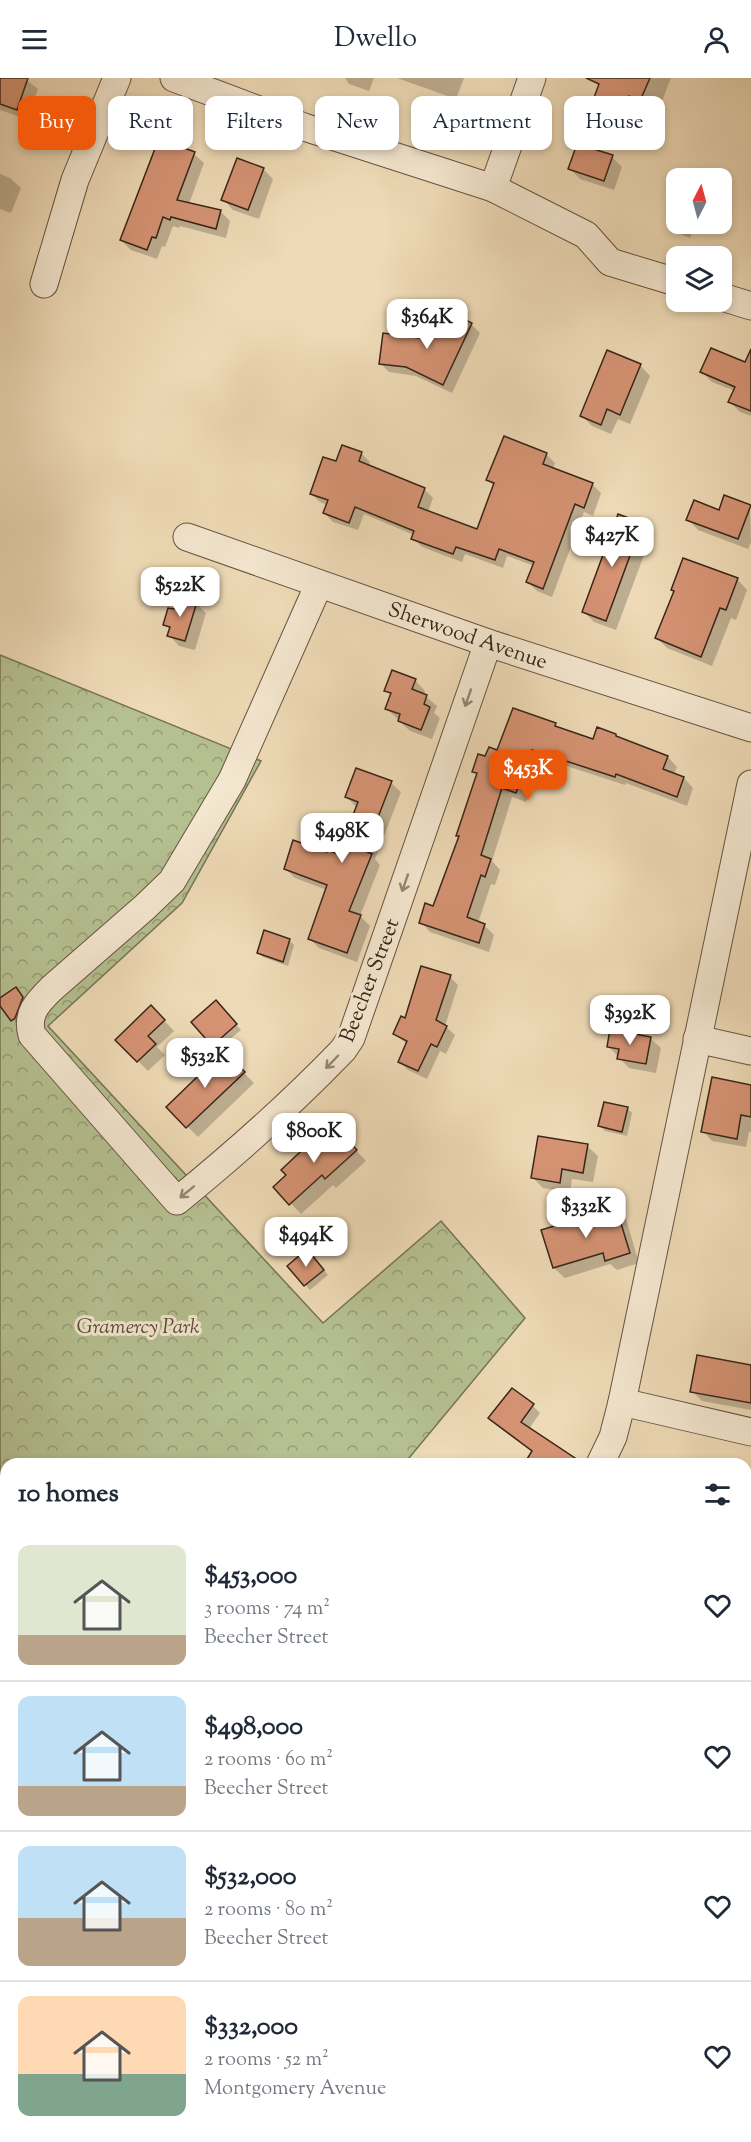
<!DOCTYPE html>
<meta charset="utf-8">
<style>
:root{--surface:#fff;--page:#f2f2f3;--text:#1f2937;--muted:#747a83;--line:#e0e1e3;--accent:#ea580c}
body{margin:0;font-family:"Sorts Mill Goudy",serif;background:var(--page);color:var(--text);height:100vh;display:flex;flex-direction:column;font-size:22px;white-space:nowrap}
*{box-sizing:border-box;margin:0}
p{font-size:20px;color:var(--muted)}
.icon{flex:none;width:33px;height:33px;fill:none;stroke:currentColor;stroke-width:2;stroke-linecap:round;stroke-linejoin:round}
.map{position:relative;flex:1;overflow:hidden}
.side{position:absolute;left:0px;top:1380px;width:752px;height:684px;display:flex;flex-direction:column;background:var(--surface);border-radius:18px 18px 0 0;box-shadow:0 3px 9px #0003}
.side>*{flex:none}
.guide{position:absolute;left:18px;top:18px;width:716px;height:54px;display:flex;gap:12px}
.needle{width:39px;rotate:6deg}
.tools{position:absolute;left:666px;top:90px;display:grid;gap:12px}
.tools a{display:grid;place-items:center;width:66px;height:66px;border-radius:12px;background:var(--surface);box-shadow:0 3px 9px #0003;font-size:30px}
.price{position:absolute;translate:-50% -51px;padding:0 14px;border-radius:12px;background:#fff;color:#222;font-size:20px;line-height:39px;filter:drop-shadow(0 2px 3px #0008)}
.price::after{content:'';position:absolute;left:50%;top:36px;width:18px;height:14px;margin-left:-9px;background:inherit;clip-path:polygon(0 0,100% 0,50% 100%)}
.price.on{background:var(--accent);color:#fff}
ul{padding:0;list-style:none}
li{display:flex;align-items:center;gap:18px;height:150px;padding:0 18px}
li+li{border-top:2px solid var(--line)}
li span{display:grid;place-items:center;flex:none;width:168px;height:120px;border-radius:12px;color:#555}
li>.icon{margin-inline-start:auto}
span .icon{width:72px;height:72px;fill:#fffc;stroke-width:1}
li b{font-size:26px}
h2{display:flex;justify-content:space-between;align-items:center;height:72px;padding:0 18px;font-size:26px}
.chip{padding:0 21px;border-radius:12px;background:var(--surface);box-shadow:0 3px 9px #0003;font-size:21px;line-height:54px}
.chip.on{background:var(--accent);color:#fff}
header{display:flex;justify-content:space-between;align-items:center;height:78px;padding:0 18px;background:var(--surface);font-size:27px;font-weight:600}
.map>svg:first-child{display:block}
.park{fill:url(#park-crowns);stroke:#767355;stroke-width:1.5}
.shadow{fill:#0003}
.building{fill:#d59374;stroke:#382619;stroke-width:1.5}
.lines{fill:none;stroke-linecap:round;stroke-linejoin:round}
.minor-casing{stroke:#665340;stroke-width:29}
.primary-casing{stroke:#382619;stroke-width:35}
.minor{stroke:#f4e7d0;stroke-width:27}
.primary{stroke:#eedab6;stroke-width:33}
.oneway{stroke:#968674}
.labels{text-anchor:middle;stroke-width:6;stroke-linejoin:round;paint-order:stroke}
.street-label{font-size:21px;fill:#382619;stroke:#f4e7d0}
.park-label{font-size:21px;font-style:italic;fill:#574c37;stroke:#f4e7d0}
</style>
<header><svg class="icon" aria-label="menu" viewBox="0 0 24 24"><path d="M4 6h16M4 12h16M4 18h16"/></svg>Dwello<svg class="icon" aria-label="person" viewBox="0 0 24 24"><circle cx="12" cy="8" r="4"/><path d="M4 21q1-7 8-7t8 7"/></svg></header>
<div class="map">
<svg width="751" height="2064" viewBox="0 0 751 2064">
<defs>
<pattern id="park-crowns" width="20" height="18" patternUnits="userSpaceOnUse" patternTransform="scale(1.5)"><rect width="20" height="18" fill="#b5c091"/><path d="M2 6a3 3 0 1 1 6 0M12 15a3 3 0 1 1 6 0" fill="none" stroke="#949c76"/></pattern>
</defs>
<rect width="100%" height="100%" fill="#eedab6"/>
<filter id="stains"><feTurbulence type="fractalNoise" baseFrequency=".00333" numOctaves="4"/><feColorMatrix values="0 0 0 0 .2 0 0 0 0 .09 0 0 0 0 .02 0 0 0 .5 -.17"/></filter>
<radialGradient id="worn" r=".72"><stop offset=".6" stop-color="#630" stop-opacity="0"/><stop offset="1" stop-color="#630" stop-opacity=".3"/></radialGradient>
<path class="park" d="M0 577 261 683 182 825 48 948 323 1245 441 1143 525 1240 404 1386H6V1470L0 1464Z"/>
<g class="shadow">
<path d="M0 0H24L38 11 27 41 0 32Z"/>
<path d="M345 0H374L369 13 349 6Z"/>
<path d="M397 0H464L456 21Z"/>
<path d="M603 0H671L662 23 656 20 651 32 639 28 632 46 604 35 594 25Z"/>
<path d="M163 72 194 76 204 85 189 126 220 133 230 143 226 160 180 148 179 150 173 148 165 169 162 168 157 181 131 172 121 162Z"/>
<path d="M612 79 622 89 614 112 580 101 570 91Z"/>
<path d="M263 91 273 101 259 141 233 132 223 121Z"/>
<path d="M0 96 10 100 21 110 11 135 0 131Z"/>
<path d="M672 129 676 131V146H696L690 160 671 152 666 147Z"/>
<path d="M471 246 480 255 452 315 416 298 389 294 380 285 427 263 438 260Z"/>
<path d="M640 287 650 298 630 346 618 341 611 356 592 348 582 338Z"/>
<path d="M751 288V338L740 334 730 324 735 313 712 304 702 294Z"/>
<path d="M361 375 370 384 368 388 424 411 433 420 428 434 478 453 494 408 488 402 546 376 555 385 553 392 592 406 601 415 593 438 584 434 552 519 537 513 528 504 534 488 507 478 503 490 465 476 462 484 422 469 413 460 414 457 364 436 358 452 333 444 324 435 327 427 320 424 311 416 337 385Z"/>
<path d="M750 429 751 464 748 471 698 452 688 441Z"/>
<path d="M641 446 652 456 616 552 594 544 584 534Z"/>
<path d="M737 501 747 512 736 542 731 540 712 588 667 570 657 560 675 514Z"/>
<path d="M196 525 206 535 195 572 179 568 169 557 170 552 165 546 175 533Z"/>
<path d="M415 602 425 613 424 617 437 628 434 635 440 640 432 661 410 653 386 630 391 617 386 612Z"/>
<path d="M514 632 594 663 615 657 619 661 668 679 677 689 674 697 684 700 693 710 687 728 626 705 625 707 542 680 526 724 512 719 492 783 500 792 495 807 491 806 478 845 484 847 494 857 489 874 430 854 421 844 434 830 460 759 458 757 477 697 473 693 486 680 498 674Z"/>
<path d="M391 705 401 714 375 781 380 787 360 838 370 848 357 884 319 870 310 861 327 812 295 800 285 790 328 776 339 778 356 729 347 719Z"/>
<path d="M289 862 294 867 288 888 263 879 258 875Z"/>
<path d="M450 899 458 907 445 948 455 957 446 976 440 973 427 1001 408 992 399 983 407 966 395 956 405 942Z"/>
<path d="M16 911 27 925 20 945 17 946 0 925V922Z"/>
<path d="M216 924 241 952 218 971 193 944Z"/>
<path d="M151 929 174 953 157 969 165 977 148 993 117 962Z"/>
<path d="M650 960 661 970 656 995 629 990 608 968Z"/>
<path d="M224 975 254 1005 198 1059 168 1029Z"/>
<path d="M751 1008V1054H749L746 1069 712 1063 703 1053Z"/>
<path d="M627 1030 632 1035 627 1058 605 1053 600 1048Z"/>
<path d="M345 1060 366 1083 336 1110 333 1107 301 1136 275 1109 319 1064Z"/>
<path d="M587 1068 598 1078 593 1104 572 1101 570 1114 543 1110 533 1100Z"/>
<path d="M615 1131 626 1141 639 1185 617 1192 610 1186 565 1200 554 1190 543 1153Z"/>
<path d="M312 1178 328 1197 310 1212 289 1188Z"/>
<path d="M751 1288V1332L702 1323 692 1313Z"/>
<path d="M533 1328 540 1335 529 1351 577 1386H525L533 1374 490 1340Z"/>
<path d="M751 1484V1518L746 1505V1486Z"/>
<path d="M0 1615 6 1621V1668L0 1662Z"/>
<path d="M751 1717V1742L746 1730V1719Z"/>
<path d="M6 1858V1914L0 1907V1864Z"/>
<path d="M746 1953 750 1963 751 1962V1999L746 2001Z"/>
<path d="M0 2032 6 2038V2058H25L31 2064H0Z"/>
<path d="M114 2058H139L133 2064H120Z"/>
<path d="M181 2058H252L258 2064H175Z"/>
<path d="M468 2058H513L519 2064H462Z"/>
</g>
<g class="building">
<path d="M0 0H28L17 32 0 26Z"/>
<path d="M586 0H650L640 23 629 18 621 37 592 25 599 6Z"/>
<path d="M165 63 195 74 177 122 221 132 216 151 171 139 170 142 163 139 156 160 152 159 147 172 120 162 156 68 162 70Z"/>
<path d="M577 66 613 77 604 103 568 91Z"/>
<path d="M237 80 264 90 248 132 221 122Z"/>
<path d="M449 234 472 245 443 307 406 289 379 286 383 255 426 261 429 255 437 258Z"/>
<path d="M711 270 745 284 751 271V333L728 324 735 309 700 294Z"/>
<path d="M607 272 641 286 620 337 607 331 601 347 580 338Z"/>
<path d="M504 358 547 375 543 386 593 405 584 430 575 426 543 511 526 504 534 484 499 471 495 482 456 469 453 476 411 461 414 453 355 429 349 445 323 435 328 422 310 416 323 379 336 383 342 367 362 374 359 383 425 410 418 429 477 451 494 405 486 402Z"/>
<path d="M724 417 751 427 738 461 686 442 694 422 719 432Z"/>
<path d="M618 436 642 445 606 543 582 534Z"/>
<path d="M683 480 738 500 726 532 720 530 701 579 655 560 674 513 671 512Z"/>
<path d="M178 518 197 524 185 563 167 558 170 549 163 547 168 530 174 531Z"/>
<path d="M392 592 416 601 412 611 427 617 424 626 430 629 421 652 398 643 400 636 385 631 391 615 384 613Z"/>
<path d="M513 630 556 645 555 648 593 661 597 649 616 656V658L668 678 663 691 684 699 677 719 616 696 615 699 532 672 516 715 502 710 481 777 491 781 485 799 481 797 467 839 485 846 479 865 419 845 425 825 433 828 459 758H456L477 695 472 694 478 676 485 678 489 669 497 672Z"/>
<path d="M356 690 392 703 365 773 372 776 349 833 361 837 347 875 308 861 327 807 284 791 293 762 327 774 328 772 338 776 358 724 345 719Z"/>
<path d="M264 852 290 861 283 884 257 875Z"/>
<path d="M421 888 451 897 436 942 447 948 437 969 431 966 418 993 398 984 407 963 393 956 401 938 405 940Z"/>
<path d="M16 909 23 919 15 940 11 943 0 928V920Z"/>
<path d="M216 922 237 946 212 968 191 944Z"/>
<path d="M151 927 165 942 148 958 156 966 137 984 115 962Z"/>
<path d="M610 951 651 959 646 986 617 981 619 971 607 969Z"/>
<path d="M224 973 245 994 186 1050 166 1029Z"/>
<path d="M712 999 751 1007V1039L741 1037 737 1061 701 1054Z"/>
<path d="M604 1024 628 1029 622 1054 598 1048Z"/>
<path d="M334 1048 357 1072 325 1101 322 1097 289 1127 273 1109 286 1097 281 1092 316 1059 319 1062Z"/>
<path d="M538 1058 588 1066 583 1095 562 1091 560 1105 531 1100Z"/>
<path d="M616 1129 630 1175 605 1183 603 1175 553 1190 541 1152Z"/>
<path d="M307 1171 324 1192 304 1208 287 1188Z"/>
<path d="M697 1277 751 1287V1325L690 1314Z"/>
<path d="M512 1310 534 1326 521 1344 584 1386H524L532 1373 488 1340Z"/>
</g>
<g class="lines">
<g class="minor-casing">
<g id="minor">
<path d="M174 0 304 49 493 110 586 157 610 184 676 204"/>
<path d="M493 110 532 0"/>
<path d="M44 206 75 102 117 0"/>
<path d="M722 219 751 228"/>
<path d="M187 459 488 565 751 650"/>
<path d="M319 506 232 702 172 803 145 829 51 911C37 925 26 936 32 957L177 1123C236 1075 291 1026 343 972L351 960 488 565"/>
<path d="M697 961 751 973"/>
<path d="M622 1324 751 1354"/>
<path d="M600 1386 613 1359 622 1324 751 706"/>
<path d="M0 1726 6 1732"/>
<path d="M0 1809 6 1803"/>
<path d="M746 1819 751 1834"/>
<path d="M0 1984 6 1990"/>
<path d="M70 2058 75 2064"/>
<path d="M319 2058 325 2064"/>
</g>
</g>
<g class="primary-casing">
<g id="primary">
<path d="M746 1869 751 1867"/>
<path d="M376 2064 382 2058"/>
</g>
</g>
<use href="#minor" class="minor"/>
<use href="#primary" class="primary"/>
</g>
<defs><path id="oneway-shaft" d="M-6 0H5M1.5-3L5.5 0L1.5 3" fill="none" stroke-width="1.6" stroke-linecap="round" stroke-linejoin="round" transform="scale(1.5)"/></defs>
<g class="oneway">
<use href="#oneway-shaft" transform="translate(468 620) rotate(109)"/>
<use href="#oneway-shaft" transform="translate(405 805) rotate(109)"/>
<use href="#oneway-shaft" transform="translate(332 984) rotate(134)"/>
<use href="#oneway-shaft" transform="translate(187 1114) rotate(141)"/>
</g>
<g class="labels">
<g class="street-label">
<text transform="translate(468 557) rotate(19)" y="7">Sherwood Avenue</text>
<text transform="translate(369 902) rotate(-69)" y="7">Beecher Street</text>
</g>
<g class="park-label">
<text x="138" y="1255">Gramercy Park</text>
</g>
</g>
<rect width="100%" height="100%" filter="url(#stains)"/>
<rect width="100%" height="100%" fill="url(#worn)"/>
</svg>
<div class="tools">
<a><svg class="needle" viewBox="-14 -14 28 28"><path d="M0-13l5 13h-10z" fill="#e53935"/><path d="M0 13l5-13h-10z" fill="#747a83"/></svg></a>
<a><svg class="icon" aria-label="layers" viewBox="0 0 24 24"><path d="M12 4l9 5-9 5-9-5zM3 14l9 5 9-5"/></svg></a>
</div>
<b class="price" style="left:427px;top:272px">$364K</b>
<b class="price" style="left:612px;top:490px">$427K</b>
<b class="price" style="left:180px;top:540px">$522K</b>
<b class="price on" style="left:528px;top:723px">$453K</b>
<b class="price" style="left:342px;top:786px">$498K</b>
<b class="price" style="left:630px;top:968px">$392K</b>
<b class="price" style="left:205px;top:1011px">$532K</b>
<b class="price" style="left:314px;top:1086px">$800K</b>
<b class="price" style="left:586px;top:1161px">$332K</b>
<b class="price" style="left:306px;top:1190px">$494K</b>
<div class="guide">
<a class="chip on">Buy</a>
<a class="chip">Rent</a>
<a class="chip">Filters</a>
<a class="chip">New</a>
<a class="chip">Apartment</a>
<a class="chip">House</a>
</div>
<section class="side">
<h2>10 homes<svg class="icon" aria-label="filters" viewBox="0 0 24 24"><path d="M4 7h16M4 17h16"/><circle cx="9" cy="7" r="2"/><circle cx="15" cy="17" r="2"/></svg></h2>
<ul>
<li><span style="background:linear-gradient(#dfe7d0 75%,#b9a48a 0)"><svg class="icon" aria-label="home" viewBox="0 0 24 24"><path d="M3 11l9-7 9 7M6 9v11h12V9"/></svg></span><div><b>$453,000</b><p>3 rooms · 74 m²</p><p>Beecher Street</p></div><svg class="icon" aria-label="heart" viewBox="0 0 24 24"><path d="M12 20l-8-8c-3-5 5-10 8-4 3-6 11-1 8 4z"/></svg></li>
<li><span style="background:linear-gradient(#bfe0f5 75%,#b9a48a 0)"><svg class="icon" aria-label="home" viewBox="0 0 24 24"><path d="M3 11l9-7 9 7M6 9v11h12V9"/></svg></span><div><b>$498,000</b><p>2 rooms · 60 m²</p><p>Beecher Street</p></div><svg class="icon" aria-label="heart" viewBox="0 0 24 24"><path d="M12 20l-8-8c-3-5 5-10 8-4 3-6 11-1 8 4z"/></svg></li>
<li><span style="background:linear-gradient(#bfe0f5 60%,#b9a48a 0)"><svg class="icon" aria-label="home" viewBox="0 0 24 24"><path d="M3 11l9-7 9 7M6 9v11h12V9"/></svg></span><div><b>$532,000</b><p>2 rooms · 80 m²</p><p>Beecher Street</p></div><svg class="icon" aria-label="heart" viewBox="0 0 24 24"><path d="M12 20l-8-8c-3-5 5-10 8-4 3-6 11-1 8 4z"/></svg></li>
<li><span style="background:linear-gradient(#ffd9b3 65%,#7fa58c 0)"><svg class="icon" aria-label="home" viewBox="0 0 24 24"><path d="M3 11l9-7 9 7M6 9v11h12V9"/></svg></span><div><b>$332,000</b><p>2 rooms · 52 m²</p><p>Montgomery Avenue</p></div><svg class="icon" aria-label="heart" viewBox="0 0 24 24"><path d="M12 20l-8-8c-3-5 5-10 8-4 3-6 11-1 8 4z"/></svg></li>
</ul>
</section>
</div>
